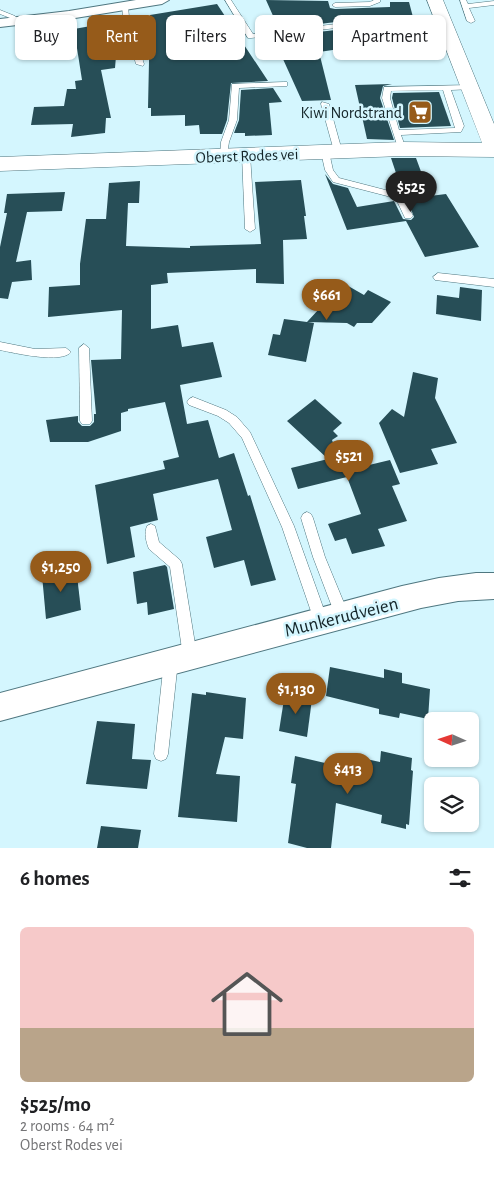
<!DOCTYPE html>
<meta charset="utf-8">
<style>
:root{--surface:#fff;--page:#f2f2f2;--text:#202124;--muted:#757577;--accent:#965b1a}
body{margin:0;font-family:"Alegreya Sans",sans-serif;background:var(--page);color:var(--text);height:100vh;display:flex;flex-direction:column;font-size:19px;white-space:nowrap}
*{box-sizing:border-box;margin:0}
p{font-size:16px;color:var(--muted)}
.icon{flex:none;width:28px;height:28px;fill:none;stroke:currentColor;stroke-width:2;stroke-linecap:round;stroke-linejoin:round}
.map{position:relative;height:848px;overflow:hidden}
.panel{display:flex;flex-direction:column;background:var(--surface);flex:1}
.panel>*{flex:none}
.top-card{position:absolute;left:15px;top:15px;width:465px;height:45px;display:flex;gap:10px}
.needle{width:32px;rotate:273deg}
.tools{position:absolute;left:424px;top:712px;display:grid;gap:10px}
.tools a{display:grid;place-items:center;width:55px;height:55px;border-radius:8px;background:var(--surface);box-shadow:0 1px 4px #0004;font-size:25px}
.price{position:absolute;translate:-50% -42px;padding:0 11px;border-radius:18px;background:var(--accent);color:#fff;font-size:16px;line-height:32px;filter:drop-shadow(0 1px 2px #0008)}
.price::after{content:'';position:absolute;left:50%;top:30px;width:15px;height:11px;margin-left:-8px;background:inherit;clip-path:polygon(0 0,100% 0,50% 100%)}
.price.active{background:#222;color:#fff}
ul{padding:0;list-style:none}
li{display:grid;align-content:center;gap:10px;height:265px;padding:0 20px}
li span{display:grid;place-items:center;height:155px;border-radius:8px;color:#555}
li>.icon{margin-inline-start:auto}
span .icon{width:90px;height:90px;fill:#fffc;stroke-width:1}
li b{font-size:21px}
h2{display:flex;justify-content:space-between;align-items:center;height:60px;padding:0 20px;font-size:21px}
.chip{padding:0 18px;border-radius:8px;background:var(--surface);box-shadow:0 1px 4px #0004;font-size:18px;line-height:45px}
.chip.active{background:var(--accent);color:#fff}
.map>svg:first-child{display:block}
.building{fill:#274e57}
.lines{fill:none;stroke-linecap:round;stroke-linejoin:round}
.lane-casing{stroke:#4f7780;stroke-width:1}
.street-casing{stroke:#4f7780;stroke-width:2}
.secondary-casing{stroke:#4f7780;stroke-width:1}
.lane{fill:#fff;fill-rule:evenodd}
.street{fill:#fff;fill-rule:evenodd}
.secondary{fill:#fff;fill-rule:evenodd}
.labels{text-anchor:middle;stroke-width:5;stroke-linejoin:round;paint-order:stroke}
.far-poi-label{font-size:16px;fill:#132428;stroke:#d4f6fe;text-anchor:end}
.far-street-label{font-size:16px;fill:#132428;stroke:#d4f6fe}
.street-label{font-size:19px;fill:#132428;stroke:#d4f6fe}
</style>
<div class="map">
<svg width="494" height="848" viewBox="0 0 494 848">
<rect width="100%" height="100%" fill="#d4f6fe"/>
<g class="building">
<path d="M266 0 328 1 330 8 335 9 390 7V2H409L419 40 362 49 360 46 319 52 331 100 302 101 273 37 336 30 396 29 402 24 396 21 336 22 269 30 264 19 274 18Z"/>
<path d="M217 4 268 81 231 83 227 120 222 134H200L199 125 185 126V115L151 116V108H148L150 15Z"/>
<path d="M119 21 115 68 101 70 111 118H106L105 133 71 137 73 124 31 125 34 107 64 106 67 89H76L75 81 82 80 74 29Z"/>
<path d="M392 84 383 86 380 98 394 140 367 139 355 85Z"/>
<path d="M273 88 282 102 269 103 272 135 245 136V133H234L239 120 241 90Z"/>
<path d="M439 92 451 126 400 128 392 98 393 93Z"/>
<path d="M391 158H416L430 196 446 194 479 247 425 257 406 221 347 230 325 174 333 184 348 188 357 207 394 201 403 219 411 220 414 217 406 196 403 194Z"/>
<path d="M301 180 306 216H304L307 239 283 240 284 284 256 283V269L167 273 168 283 151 285V329L178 325 182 347 213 342 222 377 180 385 187 424 208 420 219 458 234 453 248 496 250 495 276 580 251 586 244 560 214 568 206 537 232 530 218 479 153 494 158 520 130 527 135 557 107 564 95 485 165 469 163 461 179 457 165 402 128 409V411L121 413V431L88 442H50L46 420 78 416V422L82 426H90L94 422V414H96L91 360 121 359 122 310 48 317 49 287 80 285V264L86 219H106L109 183 140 181 139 203H128L126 246 190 248V246L261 244 255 182Z"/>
<path d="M65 192 62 211 27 212 16 262 31 260 32 280 12 282 8 299 0 298V247L7 213H4L7 194Z"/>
<path d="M343 283 364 295 368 290 391 302 372 323H357L354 327 347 323 308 322 314 323 306 362 268 355 273 334 280 335 284 319 307 322Z"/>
<path d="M460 287 482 290 481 321 436 314 437 295 459 298Z"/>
<path d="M413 372 438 378 435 398 457 443 431 449 438 464 400 473 379 423 392 409 404 417Z"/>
<path d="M315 399 342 423 333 431 338 436 332 440 344 471 390 460 400 484 392 486 407 521 378 529 385 546 352 554 346 538 335 541 328 524 361 514 347 477 298 489 291 468 328 459 287 421Z"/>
<path d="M165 565 167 567 174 609 148 615 147 602 137 604 133 572Z"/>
<path d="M76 567 81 610 46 619 42 575Z"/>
<path d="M330 667 384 678V669L402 673V683L430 689 428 719 400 713 399 718 379 714V709L326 696Z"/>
<path d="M206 692 246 698 243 739 225 737 216 774 240 776 237 822 178 817 192 693 206 695Z"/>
<path d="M285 693 312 699 307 737 279 731Z"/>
<path d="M97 721 135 724 132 759 151 760 147 789 86 784Z"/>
<path d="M381 751 412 758 411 770 413 771 409 825 406 824V829L381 823 382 815 336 803 331 848H307L288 843 296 784 291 783 295 756 355 770 357 757 380 762Z"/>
<path d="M101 826 141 830 138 848H97Z"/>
</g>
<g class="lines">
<g class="lane-casing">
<g id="lane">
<path d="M225 0H231L253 34 336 24 396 23 400 25 396 27 336 28 251 38H248Z"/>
<path d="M374 0H380V2L370 6 335 7 332 5 335 3 370 2Z"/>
<path d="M460 0H466L468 4 494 1V5L469 8 475 21 471 23 467 21Z"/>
<path d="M125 4 128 6 129 17 144 64 143 66 136 64 123 17 122 6Z"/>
<path d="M0 10 15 16 19 21 13 22 10 18 0 14Z"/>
<path d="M284 82H287V86L239 88 237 120 229 142 227 155 223 158 220 157 221 142 229 120 232 84Z"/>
<path d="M470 85H473V89L451 90 464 126 461 132 401 135 406 149 402 152 399 151 382 98 384 87ZM443 90 455 128 399 130 390 98 391 91Z"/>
<path d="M322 102 329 104 342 151 341 153 338 154 334 151 321 104Z"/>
<path d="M325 149 329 152 333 170 339 178 397 193 404 197 413 216 411 218H405L397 201 391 197 333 182 325 170 321 152Z"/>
<path d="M246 152 250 155 255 229 250 232 245 229 242 155Z"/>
<path d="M438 273 494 279V287L435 280 433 277Z"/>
<path d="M0 342 35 349 66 348 71 352C62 364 14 353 0 350Z"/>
<path d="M84 344 89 348 92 421 90 424H82L80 421 79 348Z"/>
<path d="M193 397 226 410 237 417 250 432 294 526 328 621 326 626 321 628 316 626 282 527 242 438 229 423 218 416 189 405 187 402 189 399Z"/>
<path d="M307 512 311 514 313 518 325 557 349 615 347 620 342 622 337 620 313 557 301 518 303 514Z"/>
<path d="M151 524 155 526 159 542 180 560 182 564 197 656 195 661 190 663 185 661 183 656 170 567 149 549C146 542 144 533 147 526Z"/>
<path d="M171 654 176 656 178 661 168 754 166 759 161 761 156 759 154 754 164 661 166 656Z"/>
</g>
</g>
<g class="street-casing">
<g id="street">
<path d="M136 0H169L162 4 69 19 0 27V19L69 11Z"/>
<path d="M476 573H494V599L458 601 421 608 0 721V693L402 586 439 578Z"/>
</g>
</g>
<g class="secondary-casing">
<path id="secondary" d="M427 0H443L494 124V157L402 156 0 171V157L402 142 482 143Z"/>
</g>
<use href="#lane" class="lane"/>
<use href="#street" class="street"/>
<use href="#secondary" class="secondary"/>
</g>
<defs>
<g id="supermarket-square" transform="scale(1.25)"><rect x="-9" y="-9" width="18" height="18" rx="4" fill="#965b1a" stroke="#d4f6fe"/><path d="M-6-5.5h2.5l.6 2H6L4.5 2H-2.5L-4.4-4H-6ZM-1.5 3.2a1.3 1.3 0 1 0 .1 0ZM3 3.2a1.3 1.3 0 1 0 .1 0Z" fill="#fff"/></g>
</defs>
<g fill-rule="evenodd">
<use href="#supermarket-square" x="420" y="112"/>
</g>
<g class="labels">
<g class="far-poi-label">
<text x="402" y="118">Kiwi Nordstrand</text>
</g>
<g class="far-street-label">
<text transform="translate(247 155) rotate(-2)" y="6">Oberst Rodes vei</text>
</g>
<g class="street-label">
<text transform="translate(341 616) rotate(-14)" y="7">Munkerudveien</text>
</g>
</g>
</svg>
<div class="tools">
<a><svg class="needle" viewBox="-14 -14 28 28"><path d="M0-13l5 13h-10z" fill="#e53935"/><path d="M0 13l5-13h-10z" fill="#757577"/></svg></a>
<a><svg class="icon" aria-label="layers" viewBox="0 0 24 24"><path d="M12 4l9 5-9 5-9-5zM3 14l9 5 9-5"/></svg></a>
</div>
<b class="price active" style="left:411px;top:213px">$525</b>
<b class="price" style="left:327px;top:321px">$661</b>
<b class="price" style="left:349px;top:482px">$521</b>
<b class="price" style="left:61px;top:593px">$1,250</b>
<b class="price" style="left:296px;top:715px">$1,130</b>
<b class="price" style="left:348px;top:795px">$413</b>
<div class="top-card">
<a class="chip">Buy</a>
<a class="chip active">Rent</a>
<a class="chip">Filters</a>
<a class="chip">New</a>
<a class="chip">Apartment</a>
</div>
</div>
<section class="panel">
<h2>6 homes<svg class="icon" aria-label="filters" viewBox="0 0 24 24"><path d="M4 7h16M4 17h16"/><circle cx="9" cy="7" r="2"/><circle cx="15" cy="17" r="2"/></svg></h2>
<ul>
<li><span style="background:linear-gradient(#f6c9c9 65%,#b9a48a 0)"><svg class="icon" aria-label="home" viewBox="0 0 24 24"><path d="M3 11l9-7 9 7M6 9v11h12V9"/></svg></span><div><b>$525/mo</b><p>2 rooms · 64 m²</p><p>Oberst Rodes vei</p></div></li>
</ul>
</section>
